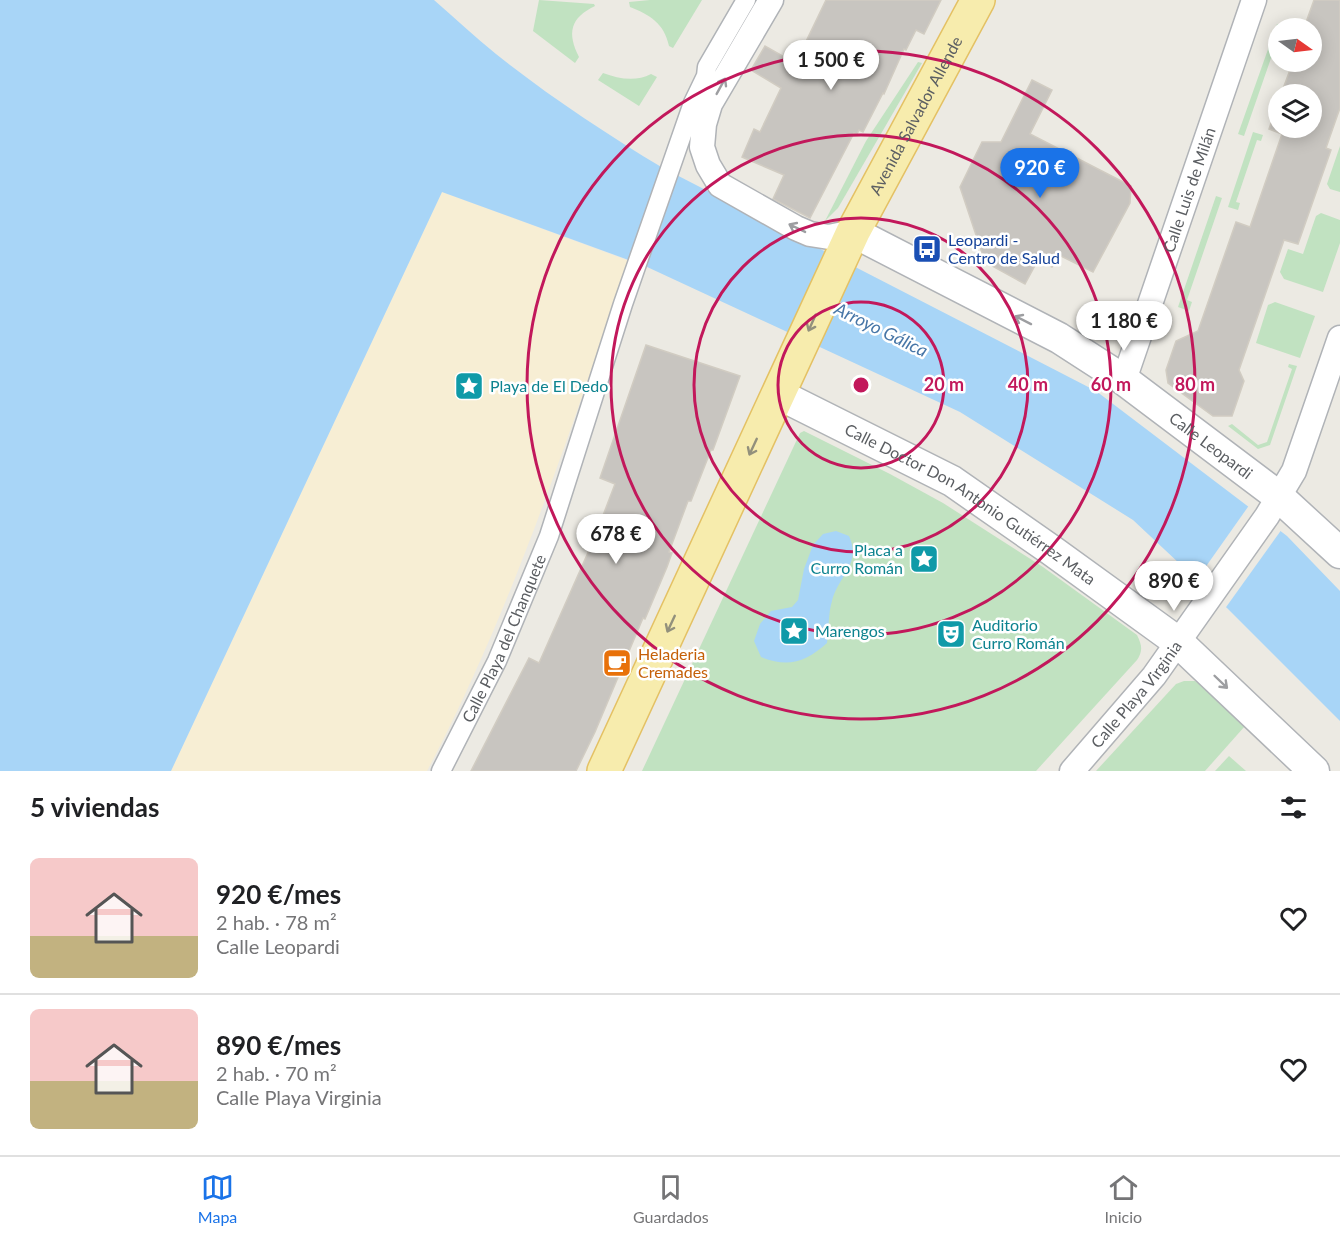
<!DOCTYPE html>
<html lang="es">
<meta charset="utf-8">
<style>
:root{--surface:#fff;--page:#f6f6f6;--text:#202124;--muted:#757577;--line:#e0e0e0;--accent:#1a73e8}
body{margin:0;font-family:Lato,sans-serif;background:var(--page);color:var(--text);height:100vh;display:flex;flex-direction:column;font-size:22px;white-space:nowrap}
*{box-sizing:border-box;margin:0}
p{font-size:20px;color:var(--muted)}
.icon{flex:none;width:33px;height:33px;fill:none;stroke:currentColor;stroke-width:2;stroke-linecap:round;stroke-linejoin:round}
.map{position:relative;height:771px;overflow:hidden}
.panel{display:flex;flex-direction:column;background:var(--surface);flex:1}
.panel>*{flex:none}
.needle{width:39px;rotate:104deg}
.fabs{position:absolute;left:1268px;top:18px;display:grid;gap:12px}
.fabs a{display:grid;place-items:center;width:54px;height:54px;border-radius:50%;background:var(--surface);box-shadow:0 3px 15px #0003;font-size:30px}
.price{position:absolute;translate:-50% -51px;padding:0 14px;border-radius:21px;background:#fff;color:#222;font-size:20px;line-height:39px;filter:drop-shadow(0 2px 3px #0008)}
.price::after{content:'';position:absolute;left:50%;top:36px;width:18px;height:14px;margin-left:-9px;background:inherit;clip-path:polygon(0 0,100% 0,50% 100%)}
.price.selected{background:var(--accent);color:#fff}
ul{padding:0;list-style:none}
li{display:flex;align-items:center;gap:18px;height:150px;padding:0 30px}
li+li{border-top:2px solid var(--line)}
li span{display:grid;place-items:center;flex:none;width:168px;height:120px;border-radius:9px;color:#555}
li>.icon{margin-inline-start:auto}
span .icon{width:72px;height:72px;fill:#fffc;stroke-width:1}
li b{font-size:26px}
h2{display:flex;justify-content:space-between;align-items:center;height:72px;padding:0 30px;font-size:26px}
.dock{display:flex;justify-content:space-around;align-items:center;height:84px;border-top:2px solid var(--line);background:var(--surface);font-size:16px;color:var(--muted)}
.dock a{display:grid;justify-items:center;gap:3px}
.dock .selected{color:var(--accent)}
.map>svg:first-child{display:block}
.green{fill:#c1e2c1}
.sand{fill:#f7eed4}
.water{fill:#a8d5f7}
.pier{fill:#eceae3}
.building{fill:#c8c5c0;stroke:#d1ccc2;stroke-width:1.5}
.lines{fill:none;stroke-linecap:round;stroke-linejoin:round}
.pedestrian-casing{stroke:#b0b3b7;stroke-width:21}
.minor-casing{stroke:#b0b3b7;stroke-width:27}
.tertiary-casing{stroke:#b0b3b7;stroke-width:33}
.primary-casing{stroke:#e4c164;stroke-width:36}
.pedestrian{stroke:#fff;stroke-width:18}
.minor{stroke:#fff;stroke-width:24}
.tertiary{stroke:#fff;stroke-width:30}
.primary{stroke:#f7ecad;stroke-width:33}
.oneway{stroke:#9d9ea1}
.oneway2{stroke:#92907c}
.ring{fill:none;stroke:#c2185b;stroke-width:3}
.labels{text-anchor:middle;stroke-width:5;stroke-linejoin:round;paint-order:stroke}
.street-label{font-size:16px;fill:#5b5e62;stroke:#fff}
.transit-label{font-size:16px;fill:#164399;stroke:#fff;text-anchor:start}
.culture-label{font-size:16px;fill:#0d838f;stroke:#fff;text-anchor:start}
.food-label{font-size:16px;fill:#c56008;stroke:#fff;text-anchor:start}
.water-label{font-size:18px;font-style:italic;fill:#4776a7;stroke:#fff}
.centre{fill:#c2185b;stroke:#fff;stroke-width:3}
.ring-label{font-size:18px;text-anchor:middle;font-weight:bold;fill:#c2185b;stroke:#fff;stroke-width:5;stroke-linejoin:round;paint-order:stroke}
</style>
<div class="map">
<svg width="1340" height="771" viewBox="0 0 1340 771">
<rect width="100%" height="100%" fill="#eceae3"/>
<g class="green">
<path d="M539 0 594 4 595 6C570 18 567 33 579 57L575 63 533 31Z"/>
<path d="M650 0H702L673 48 669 46C664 23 650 15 630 7L629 2Z"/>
<path d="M1277 24 1286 28H1278V38L1244 136 1238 134Z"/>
<path d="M918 62 922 63 838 208 825 221 866 141Z"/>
<path d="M603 73C619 79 636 82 651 74L657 77 639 106 598 80Z"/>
<path d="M1253 132 1263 135 1261 141 1257 140 1236 202 1240 203 1238 210 1228 207Z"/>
<path d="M1340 146V192L1330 189 1327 184Z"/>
<path d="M1216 196 1222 198 1187 300 1192 302 1189 311 1178 307Z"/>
<path d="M1321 213 1340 220V243L1323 292 1284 279 1280 272 1288 249 1303 254 1316 216Z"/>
<path d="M1275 302 1315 316 1300 358 1256 343 1268 305Z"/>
<path d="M1289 364 1297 366 1270 445 1258 449 1228 426 1232 424 1258 445 1267 442 1292 369 1288 367Z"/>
<path d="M804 431 890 474 943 503 1043 567 1137 635C1142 645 1143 651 1137 660L1036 771H642L800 433Z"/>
<path d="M1184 681H1195L1203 687 1245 726 1205 771H1096L1176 684Z"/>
<path d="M1229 756 1246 771H1215Z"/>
</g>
<path class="sand" d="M442 192 629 261C569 433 513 608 427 771H171Z"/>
<g class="water">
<path d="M0 0H434C455 18 475 37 496 54 549 96 605 133 663 168L1096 391 1287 536 1340 591V721L1227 608 1133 520 960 412 645 266 442 192 171 771H0Z"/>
<path d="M836 531 849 536C862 564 838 576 832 601 828 614 829 629 827 643 806 662 788 668 761 657L754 641 760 624 771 611 792 607 798 600 804 569 813 545 823 534Z"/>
</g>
<path class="pier" d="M1250 504 1282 529 1224 610 1195 582Z"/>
<g class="building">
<path d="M826 0H941L924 34 916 30 906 50 904 49 884 94 883 93 863 132 859 130 857 134 854 133 810 218 773 199 784 175 742 157 754 129 760 132 781 88 751 70 765 46 793 62 794 59 797 60Z"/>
<path d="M1314 0H1340V108L1326 148 1331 150 1298 244 1284 240 1239 370 1244 381 1232 416H1213L1168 383 1166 370 1176 341 1198 331 1236 222 1250 227 1282 134 1269 129 1278 103V128H1311V94H1281L1293 62H1311V28H1304Z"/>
<path d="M1032 80 1052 90 1030 134 1131 186 1130 203 1093 272 1059 255 1052 267 1038 260 1025 284 985 262 960 187 982 142H1001Z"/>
<path d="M646 345 740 376 713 450H711L691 501H688L669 552 672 553 667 567 645 619 643 618 595 732 576 771H471L529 658 539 663 594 539 615 484 600 478Z"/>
</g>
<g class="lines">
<g class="pedestrian-casing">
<g id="pedestrian">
<path id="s1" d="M441 771 497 661 549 536 623 304 693 103 706 76 707 67 746 0"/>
</g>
</g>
<g class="minor-casing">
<g id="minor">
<path d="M771 0 710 104 704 124 702 147 708 165 720 185 796 228 810 234 829 237 853 232"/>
<path id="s2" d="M1124 380 1254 0"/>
<path id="s3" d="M1072 771 1154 676 1267 516 1294 471 1340 338"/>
</g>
</g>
<g class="tertiary-casing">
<g id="tertiary">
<path id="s4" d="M853 232 1059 338 1124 380 1278 496 1340 553"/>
<path id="s5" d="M778 394 952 481 1051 550 1178 642 1314 771"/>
</g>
</g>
<g class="primary-casing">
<g id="primary">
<path id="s6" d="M604 771 853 232 978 0"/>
</g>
</g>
<use href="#pedestrian" class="pedestrian"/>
<use href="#minor" class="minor"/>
<use href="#tertiary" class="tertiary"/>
<use href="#primary" class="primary"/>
</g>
<defs><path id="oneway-shaft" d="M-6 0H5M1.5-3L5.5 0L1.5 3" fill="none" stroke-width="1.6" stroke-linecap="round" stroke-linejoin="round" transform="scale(1.5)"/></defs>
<g class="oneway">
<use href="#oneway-shaft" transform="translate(721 86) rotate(-61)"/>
<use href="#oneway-shaft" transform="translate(797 228) rotate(-154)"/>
<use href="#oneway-shaft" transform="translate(1023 320) rotate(-153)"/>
<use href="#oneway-shaft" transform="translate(1221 682) rotate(44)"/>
</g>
<g class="oneway2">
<use href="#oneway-shaft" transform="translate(812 323) rotate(114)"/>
<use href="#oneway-shaft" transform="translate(753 447) rotate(115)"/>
<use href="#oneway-shaft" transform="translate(671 624) rotate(115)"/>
</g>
<g class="ring">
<circle cx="861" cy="385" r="83"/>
<circle cx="861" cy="385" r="167"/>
<circle cx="861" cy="385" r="250"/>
<circle cx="861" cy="385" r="334"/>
</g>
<defs>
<g id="bus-square" transform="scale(1.5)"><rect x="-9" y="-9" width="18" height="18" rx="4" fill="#1a4fb4" stroke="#fff"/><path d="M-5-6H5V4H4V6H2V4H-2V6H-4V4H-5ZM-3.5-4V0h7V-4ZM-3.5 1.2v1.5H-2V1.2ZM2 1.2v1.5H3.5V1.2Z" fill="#fff"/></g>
<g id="sight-square" transform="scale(1.5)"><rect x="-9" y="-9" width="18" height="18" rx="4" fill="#0f9aa8" stroke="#fff"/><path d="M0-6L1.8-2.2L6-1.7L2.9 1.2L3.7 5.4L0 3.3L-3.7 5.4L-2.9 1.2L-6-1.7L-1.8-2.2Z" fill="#fff"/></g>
<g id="theatre-square" transform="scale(1.5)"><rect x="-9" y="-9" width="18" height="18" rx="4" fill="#0f9aa8" stroke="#fff"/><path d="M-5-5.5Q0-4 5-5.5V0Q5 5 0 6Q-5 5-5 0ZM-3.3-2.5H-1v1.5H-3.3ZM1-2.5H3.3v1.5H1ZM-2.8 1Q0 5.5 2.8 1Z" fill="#fff"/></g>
<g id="cafe-square" transform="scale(1.5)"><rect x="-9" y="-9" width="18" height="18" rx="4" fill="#e8710a" stroke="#fff"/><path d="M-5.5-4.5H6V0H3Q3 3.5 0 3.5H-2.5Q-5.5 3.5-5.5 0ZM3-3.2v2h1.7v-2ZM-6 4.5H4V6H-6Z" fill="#fff"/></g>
</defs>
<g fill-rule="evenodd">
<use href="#bus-square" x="927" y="249"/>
<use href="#sight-square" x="469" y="386"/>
<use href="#sight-square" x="924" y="559"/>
<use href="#sight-square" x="794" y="631"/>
<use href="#theatre-square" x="951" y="634"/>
<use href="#cafe-square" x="617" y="663"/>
</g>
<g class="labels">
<g class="street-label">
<text dy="6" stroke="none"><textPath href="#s6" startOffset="726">Avenida Salvador Allende</textPath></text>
<text dy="6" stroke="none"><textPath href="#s2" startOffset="201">Calle Luis de Milán</textPath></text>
<text dy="6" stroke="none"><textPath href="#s4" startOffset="418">Calle Leopardi</textPath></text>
<text dy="6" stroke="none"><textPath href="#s5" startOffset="222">Calle Doctor Don Antonio Gutiérrez Mata</textPath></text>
<text dy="6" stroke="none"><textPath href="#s1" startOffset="147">Calle Playa del Chanquete</textPath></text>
<text dy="6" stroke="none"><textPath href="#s3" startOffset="100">Calle Playa Virginia</textPath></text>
</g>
<g class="transit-label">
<text x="948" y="246">Leopardi -<tspan x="948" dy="18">Centro de Salud</tspan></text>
</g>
<g class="culture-label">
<text x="490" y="392">Playa de El Dedo</text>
<text x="903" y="556" text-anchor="end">Placa a<tspan x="903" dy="18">Curro Román</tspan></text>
<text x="972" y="631">Auditorio<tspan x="972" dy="18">Curro Román</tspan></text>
<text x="815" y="637">Marengos</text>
</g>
<g class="food-label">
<text x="638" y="660">Heladeria<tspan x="638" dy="18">Cremades</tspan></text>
</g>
<g class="water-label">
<text transform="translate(881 330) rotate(26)" y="6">Arroyo Gálica</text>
</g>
</g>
<circle cx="861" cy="385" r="9" class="centre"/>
<g class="ring-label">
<text x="944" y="391">20 m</text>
<text x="1028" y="391">40 m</text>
<text x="1111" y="391">60 m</text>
<text x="1195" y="391">80 m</text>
</g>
</svg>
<div class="fabs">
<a><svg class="needle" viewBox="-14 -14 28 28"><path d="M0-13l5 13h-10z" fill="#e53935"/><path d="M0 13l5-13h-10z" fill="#757577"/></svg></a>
<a><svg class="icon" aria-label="layers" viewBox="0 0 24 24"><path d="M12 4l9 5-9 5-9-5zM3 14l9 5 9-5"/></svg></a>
</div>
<b class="price" style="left:831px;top:91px">1 500 €</b>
<b class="price selected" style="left:1040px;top:199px">920 €</b>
<b class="price" style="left:1124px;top:352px">1 180 €</b>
<b class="price" style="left:616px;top:565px">678 €</b>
<b class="price" style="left:1174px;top:612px">890 €</b>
</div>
<section class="panel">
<h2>5 viviendas<svg class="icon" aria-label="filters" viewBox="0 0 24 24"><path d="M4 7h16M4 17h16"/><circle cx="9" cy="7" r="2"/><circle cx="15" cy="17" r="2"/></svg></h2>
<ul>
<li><span style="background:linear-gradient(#f6c9c9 65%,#c2b280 0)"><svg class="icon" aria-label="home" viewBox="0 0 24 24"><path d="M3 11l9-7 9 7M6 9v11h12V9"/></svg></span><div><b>920 €/mes</b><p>2 hab. · 78 m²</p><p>Calle Leopardi</p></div><svg class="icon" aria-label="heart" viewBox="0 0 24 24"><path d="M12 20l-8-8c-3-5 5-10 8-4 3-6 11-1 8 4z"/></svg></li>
<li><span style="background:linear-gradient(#f6c9c9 60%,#c2b280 0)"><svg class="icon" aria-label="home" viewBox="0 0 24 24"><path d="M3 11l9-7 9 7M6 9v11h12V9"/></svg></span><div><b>890 €/mes</b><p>2 hab. · 70 m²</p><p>Calle Playa Virginia</p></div><svg class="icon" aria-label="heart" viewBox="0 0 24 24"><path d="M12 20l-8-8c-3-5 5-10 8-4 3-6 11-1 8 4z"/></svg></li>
</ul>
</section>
<nav class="dock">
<a class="selected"><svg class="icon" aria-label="map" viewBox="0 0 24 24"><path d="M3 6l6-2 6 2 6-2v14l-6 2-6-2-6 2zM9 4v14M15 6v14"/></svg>Mapa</a>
<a><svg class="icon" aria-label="saved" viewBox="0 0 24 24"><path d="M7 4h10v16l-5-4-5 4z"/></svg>Guardados</a>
<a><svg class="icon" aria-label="home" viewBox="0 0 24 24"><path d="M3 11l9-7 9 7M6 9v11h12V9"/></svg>Inicio</a>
</nav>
